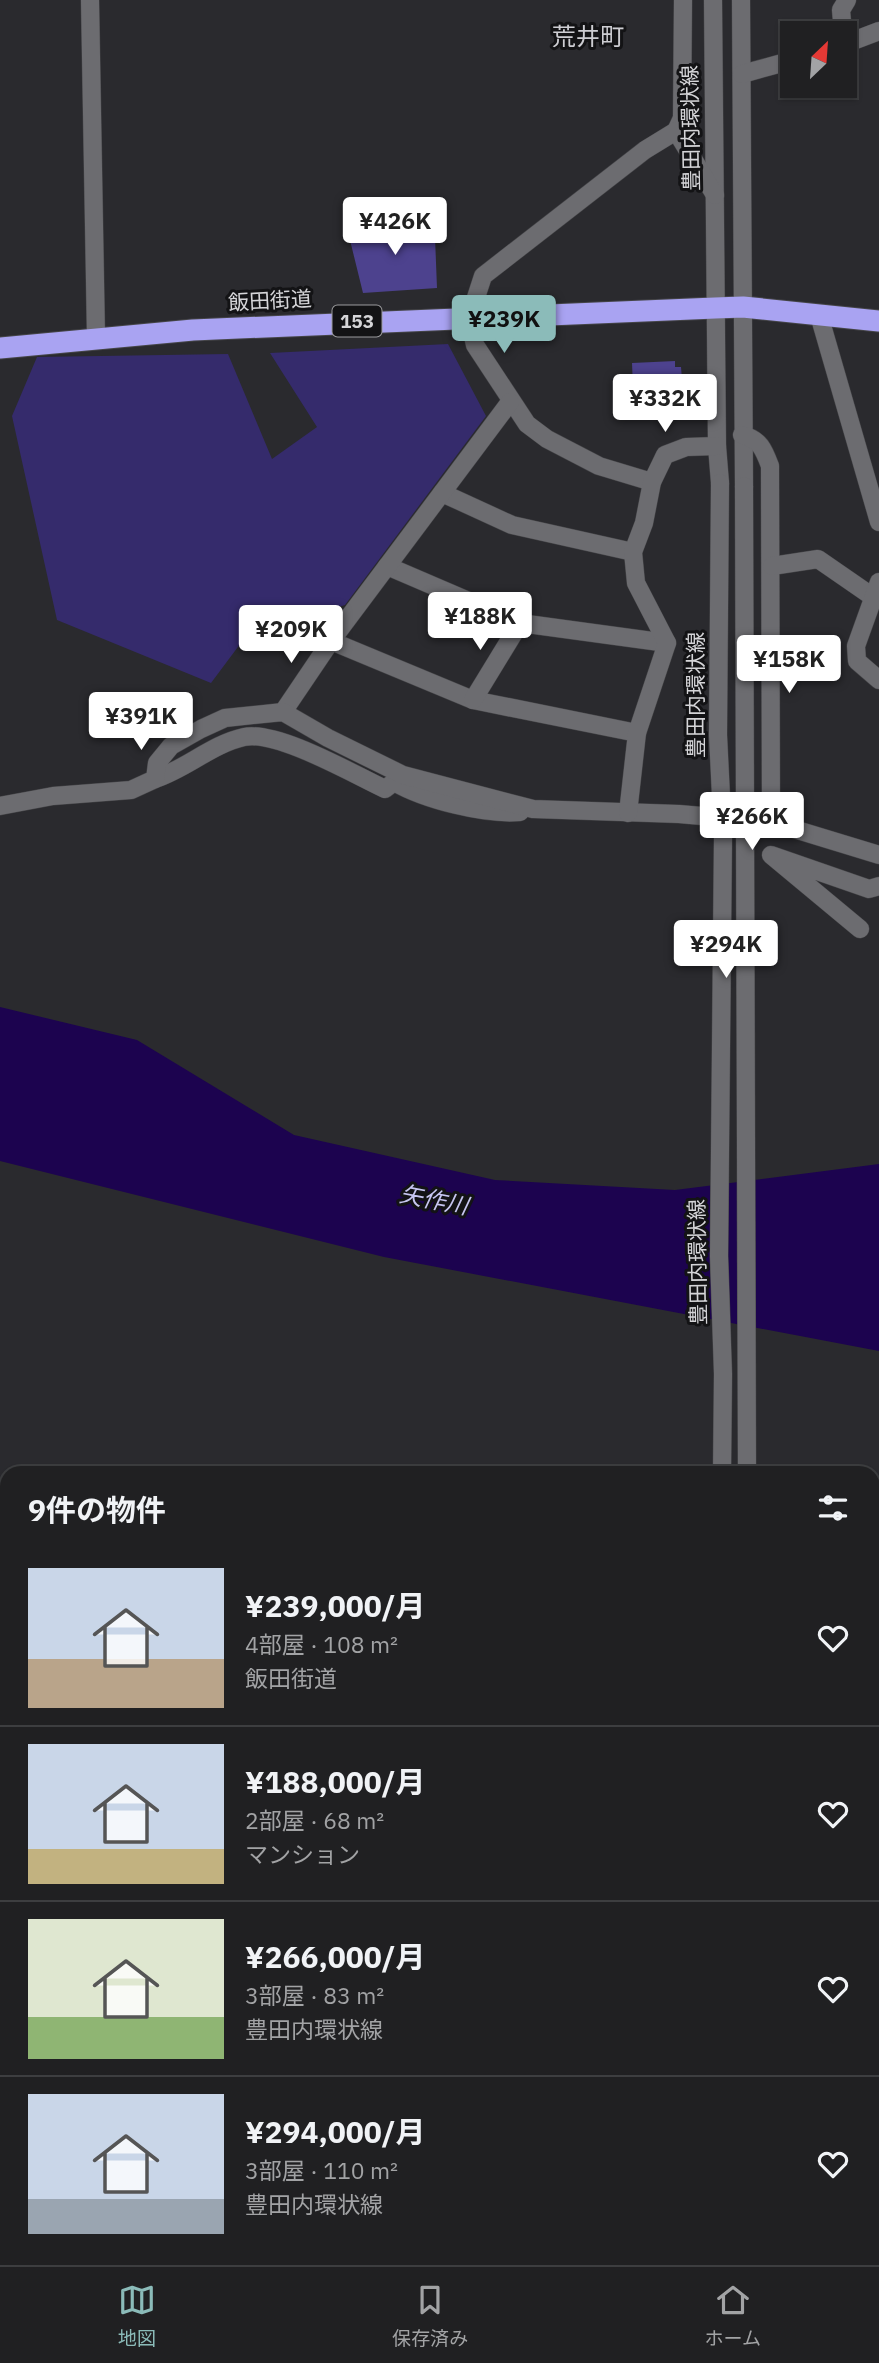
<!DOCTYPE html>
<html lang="ja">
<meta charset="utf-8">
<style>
:root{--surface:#202022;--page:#28282a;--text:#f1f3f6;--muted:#a2a3a5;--line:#3d3e40;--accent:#8bbbb9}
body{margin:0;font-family:"IBM Plex Sans","Noto Sans JP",sans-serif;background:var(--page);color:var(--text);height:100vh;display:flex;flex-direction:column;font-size:26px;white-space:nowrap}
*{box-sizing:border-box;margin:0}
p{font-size:23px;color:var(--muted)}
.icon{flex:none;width:38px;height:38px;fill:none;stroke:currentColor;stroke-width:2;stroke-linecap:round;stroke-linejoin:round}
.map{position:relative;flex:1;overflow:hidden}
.details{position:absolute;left:0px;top:1466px;width:880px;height:800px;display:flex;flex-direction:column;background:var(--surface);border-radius:21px 21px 0 0;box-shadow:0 2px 5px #0004,0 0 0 2px var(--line)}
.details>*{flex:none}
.needle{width:46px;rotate:25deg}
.controls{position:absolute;left:780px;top:21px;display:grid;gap:14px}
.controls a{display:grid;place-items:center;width:77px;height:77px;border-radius:0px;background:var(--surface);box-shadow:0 2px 5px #0004,0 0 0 2px var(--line);font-size:35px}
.price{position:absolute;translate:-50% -60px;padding:0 16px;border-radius:7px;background:#fff;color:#222;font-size:23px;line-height:46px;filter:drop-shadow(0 2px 4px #0008)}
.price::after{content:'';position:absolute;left:50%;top:42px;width:21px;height:16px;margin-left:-10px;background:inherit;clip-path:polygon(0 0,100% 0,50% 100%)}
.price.on{background:var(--accent);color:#111}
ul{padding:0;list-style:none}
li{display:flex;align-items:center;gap:21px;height:175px;padding:0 28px}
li+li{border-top:2px solid var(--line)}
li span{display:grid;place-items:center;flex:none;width:196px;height:140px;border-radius:0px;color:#555}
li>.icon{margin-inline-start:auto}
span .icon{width:84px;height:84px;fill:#fffc;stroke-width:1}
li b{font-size:30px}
h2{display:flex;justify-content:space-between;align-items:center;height:84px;padding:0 28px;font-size:30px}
.tab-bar{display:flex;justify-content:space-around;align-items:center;height:98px;border-top:2px solid var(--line);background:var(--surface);font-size:19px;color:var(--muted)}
.tab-bar a{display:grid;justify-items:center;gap:4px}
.tab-bar .on{color:var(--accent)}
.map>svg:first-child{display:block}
.green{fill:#352b6c}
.water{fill:#1c034f}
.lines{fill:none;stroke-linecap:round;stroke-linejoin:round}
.river{stroke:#1c034f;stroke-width:33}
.building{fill:#4d428e}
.minor-casing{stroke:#454548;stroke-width:19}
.highway-casing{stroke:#454548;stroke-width:23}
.minor{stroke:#6c6c70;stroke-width:18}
.highway{stroke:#a9a3f2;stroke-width:21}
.minor-bridge-casing{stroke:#454548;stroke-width:19;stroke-linecap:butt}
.minor-bridge{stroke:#6c6c70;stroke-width:18}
.labels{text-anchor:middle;stroke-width:6;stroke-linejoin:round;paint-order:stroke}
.shield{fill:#131315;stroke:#9b9b9e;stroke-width:2}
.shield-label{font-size:19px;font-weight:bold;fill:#d5d5d8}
.street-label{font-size:21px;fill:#d5d5d8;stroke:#131315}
.water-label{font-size:23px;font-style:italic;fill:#c7c6f1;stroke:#131315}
.quarter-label{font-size:24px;fill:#cdcdd2;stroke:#131315}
</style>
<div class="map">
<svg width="879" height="2265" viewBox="0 0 879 2265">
<rect width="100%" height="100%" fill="#2a2a2e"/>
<path class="green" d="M448 344 486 416 345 605 289 622 258 620 211 683 57 620 12 416 37 357 228 354 272 459 317 427 270 353Z"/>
<path class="water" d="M0 1007 137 1040 294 1135 495 1180 675 1190 879 1164V1351L384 1257 0 1161Z"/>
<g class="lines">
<g class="river">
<path d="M0 1532 7 1533"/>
<path d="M873 1995 879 2010"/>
</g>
</g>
<g class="building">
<path d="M417 216 426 225 425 238 435 237 437 288 363 293 349 236 357 235V226H400Z"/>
<path d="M675 361V367H681L684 404 670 412 657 387 633 388 632 363Z"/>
</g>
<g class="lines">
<g class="minor-casing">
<g id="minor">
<path d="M90 0 96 337"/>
<path d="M713 0 717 446 720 483"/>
<path d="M741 0 744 486"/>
<path d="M843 33 841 10 847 0"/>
<path d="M845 44 879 31"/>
<path d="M742 74 793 60"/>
<path d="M676 131 682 118 683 0"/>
<path d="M819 315 879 522"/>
<path d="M742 435C760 439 764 450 770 466L771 822"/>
<path d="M652 482 599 466 547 439 527 424 475 345 469 319 483 276 645 150 676 131 715 195"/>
<path d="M442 493 512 525 633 552"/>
<path d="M387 566 520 623 667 643"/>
<path d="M772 566 818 559 873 597"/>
<path d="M879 582 856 646 857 661 879 680"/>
<path d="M331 641 473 700 637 733"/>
<path d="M473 700 520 623"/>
<path d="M283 712 331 641 510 402"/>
<path d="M155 779C186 769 212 744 244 737 277 730 353 774 385 789L394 782C425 800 485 815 520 812"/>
<path d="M0 806 53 796 131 790 155 779 157 763 171 746 201 729 225 718 283 712 328 738 403 775 533 809 679 814 771 822 879 855"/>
<path d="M628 813 637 733 667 643 636 583 633 552 644 523 652 482 665 455 686 447 717 446"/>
<path d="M860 929 771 855 869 889 879 886"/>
<path d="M873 1557H879"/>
<path d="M0 1607 7 1608"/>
<path d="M873 1835 879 1842"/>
<path d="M0 1839 7 1837"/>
<path d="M873 1974 879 1972"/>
<path d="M0 2140 7 2138"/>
<path d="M721 2259 722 2265"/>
<path d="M761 2259V2265"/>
<path d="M785 2259 786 2265"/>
</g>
</g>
<g class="highway-casing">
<path id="highway" d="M0 348 193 330 715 308 743 307 879 321"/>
</g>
<use href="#minor" class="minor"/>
<use href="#highway" class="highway"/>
<g class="minor-bridge-casing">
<g id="minor-bridge">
<path d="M720 483 718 735 723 837 719 1256 723 1374 722 1474"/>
<path d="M744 486 747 1474"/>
</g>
</g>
<use href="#minor-bridge" class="minor-bridge"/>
</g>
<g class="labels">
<rect class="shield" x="332.5" y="305.5" width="49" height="31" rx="5"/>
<g class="shield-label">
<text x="357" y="328">153</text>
</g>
<g class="street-label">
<text transform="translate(691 128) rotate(-91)" y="7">豊田内環状線</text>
<text transform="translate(270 301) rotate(-3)" y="7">飯田街道</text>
<text transform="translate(696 695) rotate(-90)" y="7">豊田内環状線</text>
<text transform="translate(698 1262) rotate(-91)" y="7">豊田内環状線</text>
</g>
<g class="water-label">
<text transform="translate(434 1200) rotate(11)" y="8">矢作川</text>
</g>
<g class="quarter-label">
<text x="588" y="45">荒井町</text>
</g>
</g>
</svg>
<div class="controls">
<a><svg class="needle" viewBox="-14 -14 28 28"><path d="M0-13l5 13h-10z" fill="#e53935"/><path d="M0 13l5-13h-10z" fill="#a2a3a5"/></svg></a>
</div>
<b class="price" style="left:395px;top:257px">¥426K</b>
<b class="price on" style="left:504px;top:355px">¥239K</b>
<b class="price" style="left:665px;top:434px">¥332K</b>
<b class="price" style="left:480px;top:652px">¥188K</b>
<b class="price" style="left:291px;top:665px">¥209K</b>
<b class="price" style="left:789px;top:695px">¥158K</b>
<b class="price" style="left:141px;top:752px">¥391K</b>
<b class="price" style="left:752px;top:852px">¥266K</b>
<b class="price" style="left:726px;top:980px">¥294K</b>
<section class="details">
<h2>9件の物件<svg class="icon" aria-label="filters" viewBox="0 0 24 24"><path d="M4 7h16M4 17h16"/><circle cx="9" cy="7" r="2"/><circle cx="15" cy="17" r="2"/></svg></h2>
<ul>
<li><span style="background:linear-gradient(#c9d6e8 65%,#b9a48a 0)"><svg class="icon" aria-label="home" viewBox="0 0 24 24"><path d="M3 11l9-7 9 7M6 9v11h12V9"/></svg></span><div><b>¥239,000/月</b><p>4部屋 · 108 m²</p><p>飯田街道</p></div><svg class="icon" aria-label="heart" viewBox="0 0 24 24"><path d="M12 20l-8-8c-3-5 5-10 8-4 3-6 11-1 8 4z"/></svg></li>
<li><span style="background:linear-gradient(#c9d6e8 75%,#c2b280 0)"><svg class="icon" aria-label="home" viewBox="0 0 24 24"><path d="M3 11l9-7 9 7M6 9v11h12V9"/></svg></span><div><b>¥188,000/月</b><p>2部屋 · 68 m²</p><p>マンション</p></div><svg class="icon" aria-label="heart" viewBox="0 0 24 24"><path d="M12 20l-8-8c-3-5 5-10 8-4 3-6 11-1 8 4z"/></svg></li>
<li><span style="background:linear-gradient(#dfe7d0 70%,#8fb573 0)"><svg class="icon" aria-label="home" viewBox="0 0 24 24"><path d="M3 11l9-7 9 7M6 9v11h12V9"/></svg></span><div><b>¥266,000/月</b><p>3部屋 · 83 m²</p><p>豊田内環状線</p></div><svg class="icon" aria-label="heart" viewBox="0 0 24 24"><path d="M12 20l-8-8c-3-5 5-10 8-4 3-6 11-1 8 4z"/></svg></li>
<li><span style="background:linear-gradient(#c9d6e8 75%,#9aa5b1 0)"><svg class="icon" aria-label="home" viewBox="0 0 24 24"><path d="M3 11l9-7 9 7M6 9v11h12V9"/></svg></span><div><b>¥294,000/月</b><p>3部屋 · 110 m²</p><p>豊田内環状線</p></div><svg class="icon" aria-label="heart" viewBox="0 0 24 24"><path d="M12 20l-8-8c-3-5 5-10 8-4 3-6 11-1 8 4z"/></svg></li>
</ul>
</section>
</div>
<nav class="tab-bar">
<a class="on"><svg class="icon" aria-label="map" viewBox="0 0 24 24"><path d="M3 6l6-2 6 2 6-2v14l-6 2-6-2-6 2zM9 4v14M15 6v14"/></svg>地図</a>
<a><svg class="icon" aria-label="saved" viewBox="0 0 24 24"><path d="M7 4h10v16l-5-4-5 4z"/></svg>保存済み</a>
<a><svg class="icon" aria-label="home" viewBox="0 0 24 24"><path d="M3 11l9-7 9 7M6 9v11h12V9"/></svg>ホーム</a>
</nav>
